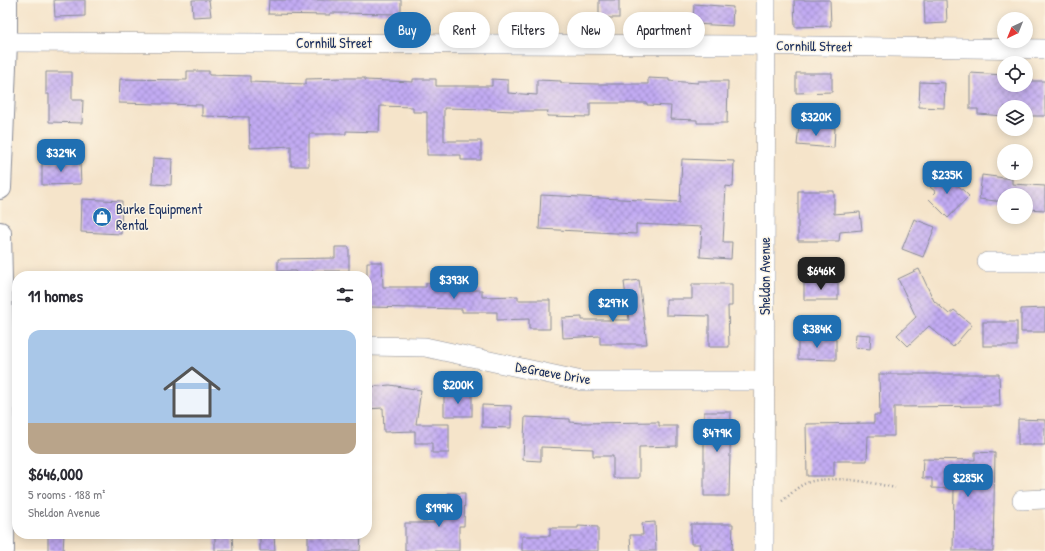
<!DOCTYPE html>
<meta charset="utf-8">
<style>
:root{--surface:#fff;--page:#f7f7f7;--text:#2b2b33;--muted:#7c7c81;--accent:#1f6fb2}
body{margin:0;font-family:"Patrick Hand",sans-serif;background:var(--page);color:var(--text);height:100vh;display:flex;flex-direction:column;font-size:15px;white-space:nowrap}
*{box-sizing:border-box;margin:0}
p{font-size:13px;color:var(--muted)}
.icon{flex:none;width:22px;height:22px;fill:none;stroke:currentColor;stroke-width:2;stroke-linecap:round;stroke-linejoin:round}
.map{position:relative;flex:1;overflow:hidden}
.sheet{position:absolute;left:12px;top:271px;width:360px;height:268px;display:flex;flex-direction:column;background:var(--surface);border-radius:16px;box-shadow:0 2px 10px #0003}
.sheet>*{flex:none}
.top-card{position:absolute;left:384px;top:12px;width:380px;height:36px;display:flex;gap:8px}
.needle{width:26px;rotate:223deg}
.fabs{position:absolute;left:997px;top:12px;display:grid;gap:8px}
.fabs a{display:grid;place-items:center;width:36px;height:36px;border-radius:50%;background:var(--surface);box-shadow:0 2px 10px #0003;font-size:20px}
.price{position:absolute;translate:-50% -34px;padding:0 9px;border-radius:8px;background:var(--accent);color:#fff;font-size:13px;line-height:26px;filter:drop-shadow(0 1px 2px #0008)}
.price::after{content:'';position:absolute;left:50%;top:24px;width:12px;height:9px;margin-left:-6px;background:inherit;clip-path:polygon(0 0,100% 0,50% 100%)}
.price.on{background:#222;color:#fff}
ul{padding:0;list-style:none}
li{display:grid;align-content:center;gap:8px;height:212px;padding:0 16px}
li span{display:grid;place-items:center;height:124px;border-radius:12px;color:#555}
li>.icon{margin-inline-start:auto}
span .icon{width:72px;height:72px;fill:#fffc;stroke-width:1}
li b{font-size:17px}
h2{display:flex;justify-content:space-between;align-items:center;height:48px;padding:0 16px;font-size:17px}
.pill{padding:0 14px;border-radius:18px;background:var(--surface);box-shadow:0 2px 10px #0003;font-size:14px;line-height:36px}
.pill.on{background:var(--accent);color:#fff}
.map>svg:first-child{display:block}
.building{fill:url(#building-cross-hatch)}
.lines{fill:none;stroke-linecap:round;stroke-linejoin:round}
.minor-casing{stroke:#888a94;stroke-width:20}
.major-casing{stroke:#888a94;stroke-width:24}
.path{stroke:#888a94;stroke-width:2.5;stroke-dasharray:1 3;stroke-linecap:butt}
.minor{stroke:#fff;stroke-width:19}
.major{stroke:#fff;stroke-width:22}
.labels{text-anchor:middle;stroke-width:3;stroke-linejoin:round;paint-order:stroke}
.street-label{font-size:14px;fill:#1b2f5e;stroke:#fcf5e5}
.poi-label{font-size:14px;fill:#1b2f5e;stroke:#fcf5e5;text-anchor:start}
</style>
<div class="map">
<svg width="1045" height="551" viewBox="0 0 1045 551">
<defs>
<pattern id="building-cross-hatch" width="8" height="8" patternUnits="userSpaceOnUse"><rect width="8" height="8" fill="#c2abf3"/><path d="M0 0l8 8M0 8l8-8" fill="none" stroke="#9d8cc8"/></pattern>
</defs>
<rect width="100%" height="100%" fill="#fcf5e5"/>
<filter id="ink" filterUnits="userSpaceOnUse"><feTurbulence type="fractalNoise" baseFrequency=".025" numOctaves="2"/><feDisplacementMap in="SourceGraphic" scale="8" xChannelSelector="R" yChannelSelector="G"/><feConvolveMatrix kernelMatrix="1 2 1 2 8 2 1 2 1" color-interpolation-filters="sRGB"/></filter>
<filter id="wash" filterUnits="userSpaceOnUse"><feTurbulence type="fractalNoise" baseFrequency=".012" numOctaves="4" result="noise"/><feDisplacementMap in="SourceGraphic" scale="16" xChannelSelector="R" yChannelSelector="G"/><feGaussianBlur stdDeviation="0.9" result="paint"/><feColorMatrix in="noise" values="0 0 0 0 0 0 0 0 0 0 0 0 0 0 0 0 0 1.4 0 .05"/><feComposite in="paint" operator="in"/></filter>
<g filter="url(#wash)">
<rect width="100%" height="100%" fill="#f5e4ca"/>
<g id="blocks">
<g class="building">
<path d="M54 0H85V16L55 17Z"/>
<path d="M192 0H209L211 16 193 17Z"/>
<path d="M269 0H401V14L330 13V15L268 14Z"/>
<rect x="599" y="0" width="20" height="18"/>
<path d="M794 0H830L831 26 795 27Z"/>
<path d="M924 0H946L947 23 925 24Z"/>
<path d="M694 4 733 7 732 26 693 24Z"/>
<path d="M187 71H209V75L250 76V82L306 84V79L345 78H365V80L413 82V79H436V86H492V79L508 80V93L537 95V80L561 81V83L597 84H648V78L669 79V81L698 83V81H728L727 123H697V120L670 119 671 106 647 105V103H590V117L547 116 548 111H514L491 110V109L444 108V141H481V160H461V155H427V112H413V107L380 106 379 132 346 131V134H309V166H291V146L250 148 249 117 202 116V105L119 103 120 79 187 80Z"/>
<path d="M46 72H72V100H83L82 123 49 122V94H46Z"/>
<path d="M796 73H832V92L796 93Z"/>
<path d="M970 73 1004 75V85H1026V81H1045V116H1026V107H1004V116L978 114V109H970Z"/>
<path d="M920 82 945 83 944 108 919 107Z"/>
<path d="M799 125 835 128 834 148 797 145Z"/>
<path d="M153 158 172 159 171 185 152 184Z"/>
<path d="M682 159 734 161 733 187 726 186 723 242H732L731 259 700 257 702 227 636 224V234L539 229 541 195 680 202Z"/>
<path d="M42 162H80L81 184 42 185Z"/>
<path d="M944 172 969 196 948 218 929 199 936 192 930 187Z"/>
<path d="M982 175 1012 179V184L1045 186V210L1026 209V195H1004V202L979 199Z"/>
<path d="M798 191H834V214L860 212 862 230 840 232 839 241H798Z"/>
<path d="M82 199 122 201 121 234 81 232Z"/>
<path d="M914 219 935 227 923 257 902 249Z"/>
<path d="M335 247H349V271H312V276H296V271H278V259L335 258Z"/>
<path d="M367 262H382L383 287H426V283H447V290H482V297L518 296V300H550V329H529V319L497 320V312H462V309L367 307Z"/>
<path d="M919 269 934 301 949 314 954 310 972 325 953 347 929 326 908 346 897 335 916 317 898 279Z"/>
<path d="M639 280 647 344H600V336L563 338 562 318 582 317V320H629L624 282Z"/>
<path d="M814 282H838V300H804V283H814Z"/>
<path d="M692 284H732V306H728L729 347H709V316L666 315V299H692Z"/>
<path d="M1045 308V332H1021V309Z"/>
<rect x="983" y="322" width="34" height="24"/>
<path d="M856 334 871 335 870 349 855 347Z"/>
<path d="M798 338 836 339V360L798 359Z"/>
<path d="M879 374H999L1000 406 894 407V436H868L867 461H834V476H807L806 424 874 423V415H880Z"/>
<path d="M390 385 421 390 416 424H449V453H432V443H415V431L384 432 383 408 367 409V387Z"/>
<rect x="444" y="394" width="28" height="22"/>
<path d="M482 405 511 406V428L482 427Z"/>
<path d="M704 412H731L729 496H704Z"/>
<path d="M525 417 570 419V422L581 423 659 422V426H677V446L639 447V478H613V456H593V449L541 447V461L523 460Z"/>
<path d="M1018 419 1045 420V445H1018Z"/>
<path d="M975 452 995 453 993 551H953L954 489 932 488V478H922L923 459 975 460Z"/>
<path d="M448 493H465L464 526H459V551H405V523H434L435 504 447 505Z"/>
<path d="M655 522 656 551H631L630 535H643L642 523Z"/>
<path d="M691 524H733L732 551H700V544H691Z"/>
<path d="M578 526 598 527V551H522V536H550V528H578Z"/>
<path d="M48 534H64L63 551H48Z"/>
<path d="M215 534H232L233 551H215Z"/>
<path d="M260 534H274L275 551H260Z"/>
<path d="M308 534H361L360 551H308Z"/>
</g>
</g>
</g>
<g filter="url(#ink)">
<use href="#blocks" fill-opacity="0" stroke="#888a94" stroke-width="1"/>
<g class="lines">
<g class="minor-casing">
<g id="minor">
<path d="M6 42 745 45 1045 49"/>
<path d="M987 262H1045"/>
<path d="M367 346 425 347 582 381H764"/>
<path d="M1022 500 1045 499"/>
<path d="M764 551 766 0"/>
</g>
</g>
<g class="major-casing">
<g id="major">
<path d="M0 188 6 42V0"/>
<path d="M0 233 4 424 3 551"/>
</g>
</g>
<path class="path" d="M782 501C789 496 795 489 802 485 823 473 872 482 895 488"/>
<use href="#minor" class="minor"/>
<use href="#major" class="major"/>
</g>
</g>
<defs>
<g id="shop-disc" transform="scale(1)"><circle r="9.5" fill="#1f6fb2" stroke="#fcf5e5"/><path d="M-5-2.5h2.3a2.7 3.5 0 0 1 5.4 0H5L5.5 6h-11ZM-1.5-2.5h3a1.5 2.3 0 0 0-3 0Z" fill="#fff"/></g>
</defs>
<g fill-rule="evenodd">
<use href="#shop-disc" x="102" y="217"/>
</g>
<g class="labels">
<g class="street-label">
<text x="334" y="48">Cornhill Street</text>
<text transform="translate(814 46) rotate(1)" y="5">Cornhill Street</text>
<text transform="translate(765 276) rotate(-90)" y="5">Sheldon Avenue</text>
<text transform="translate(553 373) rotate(10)" y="5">DeGraeve Drive</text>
</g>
<g class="poi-label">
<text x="116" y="214">Burke Equipment<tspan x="116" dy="16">Rental</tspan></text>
</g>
</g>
</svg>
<div class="fabs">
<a><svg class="needle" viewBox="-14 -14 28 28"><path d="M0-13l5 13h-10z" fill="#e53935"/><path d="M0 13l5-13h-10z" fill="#7c7c81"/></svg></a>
<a><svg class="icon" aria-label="locate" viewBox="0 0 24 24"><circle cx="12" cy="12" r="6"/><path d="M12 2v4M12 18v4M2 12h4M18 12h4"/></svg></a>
<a><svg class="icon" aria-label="layers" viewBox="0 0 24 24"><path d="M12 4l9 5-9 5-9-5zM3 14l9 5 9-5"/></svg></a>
<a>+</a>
<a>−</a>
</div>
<b class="price" style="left:816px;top:137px">$320K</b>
<b class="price" style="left:61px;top:173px">$329K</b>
<b class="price" style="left:947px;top:195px">$235K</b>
<b class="price on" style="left:821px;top:291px">$646K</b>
<b class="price" style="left:454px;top:300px">$393K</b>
<b class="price" style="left:613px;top:323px">$297K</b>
<b class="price" style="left:817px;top:349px">$384K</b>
<b class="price" style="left:458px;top:405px">$200K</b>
<b class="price" style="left:717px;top:453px">$479K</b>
<b class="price" style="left:968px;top:498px">$285K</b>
<b class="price" style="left:439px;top:528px">$199K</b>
<div class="top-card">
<a class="pill on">Buy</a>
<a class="pill">Rent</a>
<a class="pill">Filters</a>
<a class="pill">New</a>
<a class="pill">Apartment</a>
</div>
<section class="sheet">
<h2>11 homes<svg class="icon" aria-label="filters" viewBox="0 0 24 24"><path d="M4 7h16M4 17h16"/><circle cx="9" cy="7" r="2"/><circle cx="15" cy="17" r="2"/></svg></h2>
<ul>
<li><span style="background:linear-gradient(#a9c7e8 75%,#b9a48a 0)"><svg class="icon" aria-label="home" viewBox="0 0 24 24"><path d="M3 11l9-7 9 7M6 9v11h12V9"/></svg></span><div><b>$646,000</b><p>5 rooms · 188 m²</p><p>Sheldon Avenue</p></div></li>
</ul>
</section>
</div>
